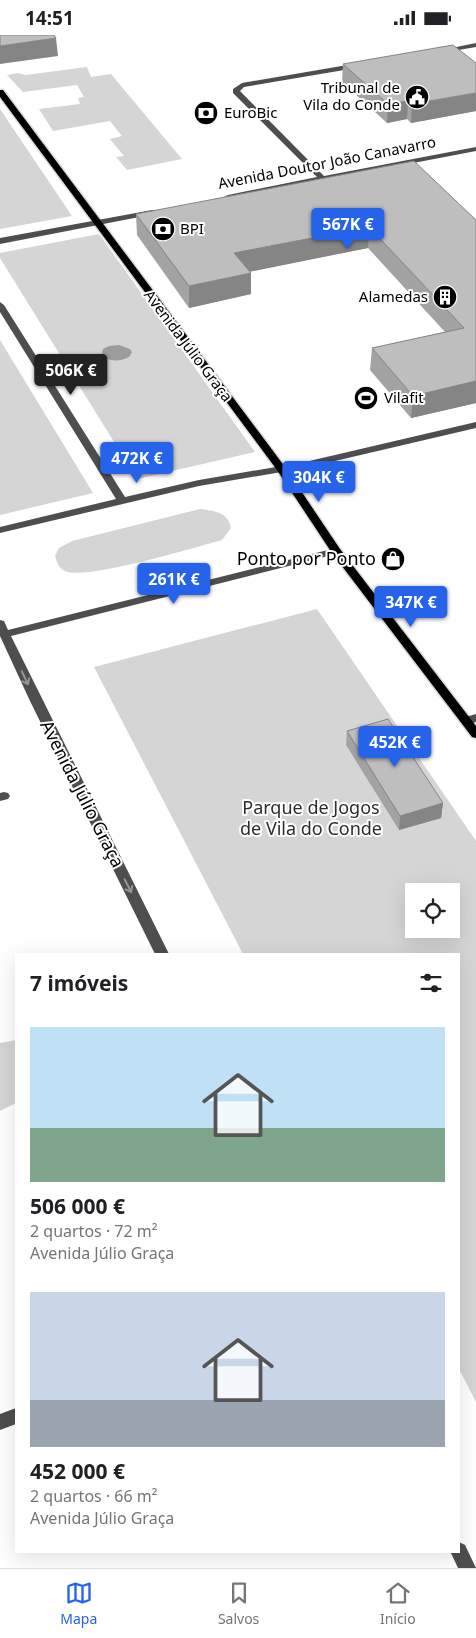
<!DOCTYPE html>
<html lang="pt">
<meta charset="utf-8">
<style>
:root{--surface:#fff;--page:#f6f6f6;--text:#202124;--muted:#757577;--line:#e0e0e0;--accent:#2563eb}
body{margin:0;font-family:"Noto Sans",sans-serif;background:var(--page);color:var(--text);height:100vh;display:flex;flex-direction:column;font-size:19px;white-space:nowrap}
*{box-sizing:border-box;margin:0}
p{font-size:16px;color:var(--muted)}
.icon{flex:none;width:28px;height:28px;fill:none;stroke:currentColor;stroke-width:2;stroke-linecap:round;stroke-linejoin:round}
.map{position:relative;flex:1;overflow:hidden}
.side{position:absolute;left:15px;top:918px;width:445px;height:600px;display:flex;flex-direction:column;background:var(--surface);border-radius:0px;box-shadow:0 5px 20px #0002}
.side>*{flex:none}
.controls{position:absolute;left:405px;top:848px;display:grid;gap:10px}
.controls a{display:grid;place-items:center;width:55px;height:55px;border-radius:0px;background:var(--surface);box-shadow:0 5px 20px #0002;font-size:25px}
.price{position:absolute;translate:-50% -42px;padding:0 11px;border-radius:5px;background:var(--accent);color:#fff;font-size:16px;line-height:32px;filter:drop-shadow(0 1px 2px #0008)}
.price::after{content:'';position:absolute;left:50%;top:30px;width:15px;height:11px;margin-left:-8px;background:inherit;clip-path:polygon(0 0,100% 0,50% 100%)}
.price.current{background:#222;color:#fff}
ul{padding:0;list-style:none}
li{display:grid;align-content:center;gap:10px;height:265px;padding:0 15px}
li span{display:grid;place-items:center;height:155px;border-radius:0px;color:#555}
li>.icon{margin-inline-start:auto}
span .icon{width:90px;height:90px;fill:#fffc;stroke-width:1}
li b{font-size:21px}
h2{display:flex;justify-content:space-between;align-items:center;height:60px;padding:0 15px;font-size:21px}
.status{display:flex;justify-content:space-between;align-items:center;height:35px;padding:0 25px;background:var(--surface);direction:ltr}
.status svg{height:14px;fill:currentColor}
.menu{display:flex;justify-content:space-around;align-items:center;height:70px;border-top:1px solid var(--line);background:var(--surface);font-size:14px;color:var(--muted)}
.menu a{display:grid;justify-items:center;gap:2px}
.menu .current{color:var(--accent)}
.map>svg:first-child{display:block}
.green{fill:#d5d5d5;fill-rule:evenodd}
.water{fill:#9c9c9c}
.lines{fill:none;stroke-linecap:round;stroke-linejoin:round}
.major-casing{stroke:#dbdbdb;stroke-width:3}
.minor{fill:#4e4e4e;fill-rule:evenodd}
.major{fill:#000;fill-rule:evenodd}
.wall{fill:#a3a3a3}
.shaded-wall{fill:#858585}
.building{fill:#bebebe;stroke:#858585}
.oneway{stroke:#959595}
.labels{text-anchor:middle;stroke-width:4;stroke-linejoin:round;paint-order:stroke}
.far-poi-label{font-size:15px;fill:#000;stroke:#fff;text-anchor:start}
.far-street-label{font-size:15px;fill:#000;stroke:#fff}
.poi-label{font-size:18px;fill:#000;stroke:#fff;text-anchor:end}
.street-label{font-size:18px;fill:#000;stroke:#fff}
.park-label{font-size:18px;fill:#2c2c2c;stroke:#fff}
</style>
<div class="status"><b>14:51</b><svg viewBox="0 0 49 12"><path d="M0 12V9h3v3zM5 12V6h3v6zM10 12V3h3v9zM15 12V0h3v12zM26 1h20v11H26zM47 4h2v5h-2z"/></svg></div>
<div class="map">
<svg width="476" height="1533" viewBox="0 0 476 1533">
<rect width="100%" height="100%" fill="#fff"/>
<g class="green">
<path d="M87 32 91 42 111 39 182 124 127 135 116 122 124 121 110 104 122 101 110 86 53 96 39 74 80 69 78 63 84 62 77 50 23 57 7 40 18 38 25 40Z"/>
<path d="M0 74 72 181 0 194Z"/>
<path d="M99 199 255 417 137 444 0 223V218Z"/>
<path d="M0 305 93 458 0 480Z"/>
<path d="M200 474C215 476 228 477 231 493L222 505C196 512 84 546 65 536 59 533 57 528 55 521L59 513 72 506Z"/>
<path d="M317 574 476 806V1367L459 1334V919H243L94 632ZM414 856H451V894H414Z"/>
<path d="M16 1005V1068L0 1076V1008Z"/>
</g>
<path class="water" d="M119 310 130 314 132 317 129 322C120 327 109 327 102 320L103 314 109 311Z"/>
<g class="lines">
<g class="major-casing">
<path id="major" d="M0 55H3L285 432 340 514 476 691V703L472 702 332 518 277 435 0 62Z"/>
</g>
<g class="minor">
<path d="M476 8V12L441 18 437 16Z"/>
<path d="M359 28H362V32L244 52 240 56 324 141 476 112V116L225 164 224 162 228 160 317 142 233 58V54L242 48Z"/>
<path d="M152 175H155V179L0 209V203Z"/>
<path d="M0 267 4 270 125 462 199 445 305 427 476 387V393L305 433 199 451 0 498V492L116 464 0 277Z"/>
<path d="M336 513 341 516 340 518 11 601 169 919H155L30 666 0 601V585L4 586 8 595Z"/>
<path d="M476 679V687L466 690 460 686 462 683Z"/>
<path d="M4 757 8 758 10 761 8 764 0 766V758Z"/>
<path d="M16 1373V1389L0 1395V1379Z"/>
<path d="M459 1507 465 1510 476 1533H458L450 1516H459Z"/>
</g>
<use href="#major" class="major"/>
</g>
<g class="wall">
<path d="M476 28V76L411 88 407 84 387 88 342 47 343 29Z"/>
<path d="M136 179 476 185V368L411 383 370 335 372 313 445 297 368 213 250 236 251 259 189 273 137 200Z"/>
<path d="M347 696 443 768 441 783 399 795 346 710Z"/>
</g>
<g class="shaded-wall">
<path d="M56 3 58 21 0 29V11Z"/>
<path d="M476 58V76L411 88 412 69Z"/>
<path d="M408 66 407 84 387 88 388 69Z"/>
<path d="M369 192 368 213 234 240V218Z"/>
<path d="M251 238V259L189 273V251Z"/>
<path d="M476 346V368L411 383 413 361Z"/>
<path d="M443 768 441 783 399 795 400 781Z"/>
</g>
<g class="building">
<path d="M0 0H54L56 3 0 11Z"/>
<path d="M453 10 476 28V58L412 69 408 66 388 69 343 29Z"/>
<path d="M414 126 476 185V346L413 361 372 313 464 293 369 192 234 218 251 238 189 251 136 179Z"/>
<path d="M388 684 443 768 400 781 347 696Z"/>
</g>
<defs><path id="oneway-shaft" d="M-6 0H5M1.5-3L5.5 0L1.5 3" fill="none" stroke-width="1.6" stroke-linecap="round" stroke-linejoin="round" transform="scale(1.25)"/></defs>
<g class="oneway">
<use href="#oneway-shaft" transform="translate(25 643) rotate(65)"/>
<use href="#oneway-shaft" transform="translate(128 851) rotate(63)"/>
</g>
<defs>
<g id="civic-disc" transform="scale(1.25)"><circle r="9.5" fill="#000" stroke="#fff"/><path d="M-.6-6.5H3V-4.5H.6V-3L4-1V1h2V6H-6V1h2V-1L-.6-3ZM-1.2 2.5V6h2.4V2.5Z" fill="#fff"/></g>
<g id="bank-disc" transform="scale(1.25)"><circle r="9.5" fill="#000" stroke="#fff"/><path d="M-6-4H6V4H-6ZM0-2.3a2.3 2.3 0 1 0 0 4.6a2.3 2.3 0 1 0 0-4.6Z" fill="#fff"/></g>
<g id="building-disc" transform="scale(1.25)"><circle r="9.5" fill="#000" stroke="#fff"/><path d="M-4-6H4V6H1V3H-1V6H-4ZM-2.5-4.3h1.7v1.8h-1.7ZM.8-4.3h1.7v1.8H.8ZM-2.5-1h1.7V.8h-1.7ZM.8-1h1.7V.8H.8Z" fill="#fff"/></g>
<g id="stadium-disc" transform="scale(1.25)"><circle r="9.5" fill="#000" stroke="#fff"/><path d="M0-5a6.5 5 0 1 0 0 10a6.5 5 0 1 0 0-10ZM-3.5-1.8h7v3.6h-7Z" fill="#fff"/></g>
<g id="shop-disc" transform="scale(1.25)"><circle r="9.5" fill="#000" stroke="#fff"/><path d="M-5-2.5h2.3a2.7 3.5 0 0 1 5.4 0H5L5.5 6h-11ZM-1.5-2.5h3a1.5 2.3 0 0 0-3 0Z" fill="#fff"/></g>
</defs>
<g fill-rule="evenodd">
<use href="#civic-disc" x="417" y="62"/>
<use href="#bank-disc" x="206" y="78"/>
<use href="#bank-disc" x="163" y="194"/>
<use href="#building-disc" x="445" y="262"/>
<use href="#stadium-disc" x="366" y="363"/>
<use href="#shop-disc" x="393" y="524"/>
</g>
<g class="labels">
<g class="far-poi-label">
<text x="400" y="58" text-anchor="end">Tribunal de<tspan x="400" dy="17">Vila do Conde</tspan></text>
<text x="224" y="83">EuroBic</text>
<text x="180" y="199">BPI</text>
<text x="428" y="267" text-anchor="end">Alamedas</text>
<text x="384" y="368">Vilafit</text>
</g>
<g class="far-street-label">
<text transform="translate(327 128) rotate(-11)" y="5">Avenida Doutor João Canavarro</text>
<text transform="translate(188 311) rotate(53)" y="5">Avenida Júlio Graça</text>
</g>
<g class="poi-label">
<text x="376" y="530">Ponto por Ponto</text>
</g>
<g class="street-label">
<text transform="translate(82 759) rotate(63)" y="6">Avenida Júlio Graça</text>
</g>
<g class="park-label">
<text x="311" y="779">Parque de Jogos<tspan x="311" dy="21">de Vila do Conde</tspan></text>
</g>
</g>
</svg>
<div class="controls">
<a><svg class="icon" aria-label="locate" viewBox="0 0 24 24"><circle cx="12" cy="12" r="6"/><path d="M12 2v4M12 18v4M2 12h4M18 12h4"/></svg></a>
</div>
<b class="price" style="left:348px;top:215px">567K €</b>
<b class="price current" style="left:71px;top:361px">506K €</b>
<b class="price" style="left:137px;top:449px">472K €</b>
<b class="price" style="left:319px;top:468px">304K €</b>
<b class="price" style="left:174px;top:570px">261K €</b>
<b class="price" style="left:411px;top:593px">347K €</b>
<b class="price" style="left:395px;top:733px">452K €</b>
<section class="side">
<h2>7 imóveis<svg class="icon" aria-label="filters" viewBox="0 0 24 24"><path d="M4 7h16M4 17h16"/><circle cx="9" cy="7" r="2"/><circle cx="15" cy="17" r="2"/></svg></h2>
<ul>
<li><span style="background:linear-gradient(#bfe0f5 65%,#7fa58c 0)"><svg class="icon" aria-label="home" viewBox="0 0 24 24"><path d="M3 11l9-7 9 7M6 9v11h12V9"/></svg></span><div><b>506 000 €</b><p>2 quartos · 72 m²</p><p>Avenida Júlio Graça</p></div></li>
<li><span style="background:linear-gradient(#c9d6e8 70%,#9aa5b1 0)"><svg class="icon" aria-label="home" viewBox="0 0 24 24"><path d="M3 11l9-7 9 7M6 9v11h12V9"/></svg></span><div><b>452 000 €</b><p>2 quartos · 66 m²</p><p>Avenida Júlio Graça</p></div></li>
</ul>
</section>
</div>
<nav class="menu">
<a class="current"><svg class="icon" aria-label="map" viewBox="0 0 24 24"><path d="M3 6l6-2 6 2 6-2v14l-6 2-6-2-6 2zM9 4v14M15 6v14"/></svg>Mapa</a>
<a><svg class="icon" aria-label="saved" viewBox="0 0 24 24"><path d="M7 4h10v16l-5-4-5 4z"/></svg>Salvos</a>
<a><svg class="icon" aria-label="home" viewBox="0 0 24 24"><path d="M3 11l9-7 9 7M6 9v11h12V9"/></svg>Início</a>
</nav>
